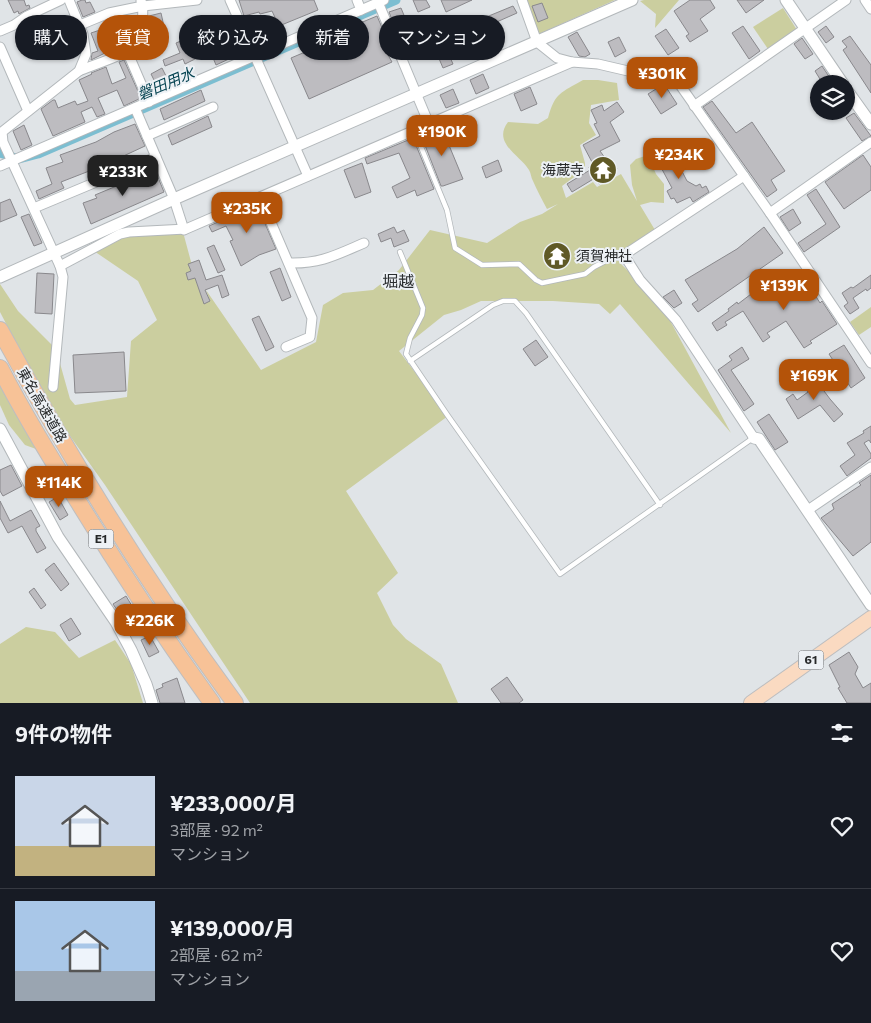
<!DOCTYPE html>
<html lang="ja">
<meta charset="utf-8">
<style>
:root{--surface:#171b24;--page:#242831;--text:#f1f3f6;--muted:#9ea1a6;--line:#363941;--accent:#b45309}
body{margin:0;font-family:Commissioner,"Noto Sans JP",sans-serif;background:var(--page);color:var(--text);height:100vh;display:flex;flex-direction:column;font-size:19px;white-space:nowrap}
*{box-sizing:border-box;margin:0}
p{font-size:16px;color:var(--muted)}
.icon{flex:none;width:28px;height:28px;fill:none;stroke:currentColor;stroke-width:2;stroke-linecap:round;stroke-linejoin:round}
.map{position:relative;height:703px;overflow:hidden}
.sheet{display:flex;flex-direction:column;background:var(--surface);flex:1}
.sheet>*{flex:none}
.banner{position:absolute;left:15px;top:15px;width:500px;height:45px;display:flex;gap:10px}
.tools{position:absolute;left:810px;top:75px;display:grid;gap:10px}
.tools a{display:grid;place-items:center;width:45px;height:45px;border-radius:50%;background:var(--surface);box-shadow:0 1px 4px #0004;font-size:25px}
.price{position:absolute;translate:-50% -42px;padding:0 11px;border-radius:10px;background:var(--accent);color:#fff;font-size:16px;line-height:32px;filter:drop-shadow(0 1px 2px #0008)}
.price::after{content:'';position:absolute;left:50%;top:30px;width:15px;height:11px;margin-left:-8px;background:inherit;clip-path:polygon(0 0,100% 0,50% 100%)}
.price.on{background:#222;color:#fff}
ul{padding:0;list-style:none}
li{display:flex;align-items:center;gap:15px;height:125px;padding:0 15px}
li+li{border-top:1px solid var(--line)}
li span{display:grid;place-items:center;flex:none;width:140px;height:100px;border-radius:0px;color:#555}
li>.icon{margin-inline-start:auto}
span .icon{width:60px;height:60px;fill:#fffc;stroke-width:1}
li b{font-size:21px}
h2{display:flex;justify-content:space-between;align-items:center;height:60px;padding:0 15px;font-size:21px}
.chip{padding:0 18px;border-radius:22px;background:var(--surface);box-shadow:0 1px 4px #0004;font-size:18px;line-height:45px}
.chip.on{background:var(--accent);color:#fff}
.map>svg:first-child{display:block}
.green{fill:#cbce9f}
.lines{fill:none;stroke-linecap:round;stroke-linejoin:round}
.canal{stroke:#7cbed1;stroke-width:9}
.building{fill:#bdbcc0;stroke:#89888c}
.service-casing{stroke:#b3b8bb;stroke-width:6}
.minor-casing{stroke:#b3b8bb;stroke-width:11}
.tertiary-casing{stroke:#b3b8bb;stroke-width:13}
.primary-casing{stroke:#bebebf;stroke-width:16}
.motorway-casing{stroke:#bebebf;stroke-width:18}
.service{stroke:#fff;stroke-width:4.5}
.minor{stroke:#fff;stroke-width:9}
.tertiary{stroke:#fff;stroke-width:11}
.primary{stroke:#fadac1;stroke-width:14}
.motorway{stroke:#f7c297;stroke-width:16}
.labels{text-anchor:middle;stroke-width:4;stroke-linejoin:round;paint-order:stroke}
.shield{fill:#edf1f5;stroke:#626466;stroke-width:1}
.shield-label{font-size:12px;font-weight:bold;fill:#262829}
.poi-label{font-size:14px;fill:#262829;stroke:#edf1f5;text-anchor:end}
.street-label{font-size:14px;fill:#262829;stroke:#edf1f5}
.water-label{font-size:15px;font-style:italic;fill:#044250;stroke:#edf1f5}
.quarter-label{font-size:16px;fill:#2b2e30;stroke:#edf1f5}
</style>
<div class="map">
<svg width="871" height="703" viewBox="0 0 871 703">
<rect width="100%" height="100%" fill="#e0e4e7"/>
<g class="green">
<path d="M527 0H615L539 34Z"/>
<path d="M644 0H679L655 28 656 14 640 1Z"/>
<path d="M783 8 797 30 768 49 753 27Z"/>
<path d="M583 80H598L617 83 619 100 591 105 589 123 596 135 580 145 585 163V169L562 186 566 198 593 182 597 187 621 174 637 201 632 185 630 165 636 159 648 155 656 174 664 184V203L651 202 640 205 655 230 620 253V263L660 302 731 433 620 304 610 314 599 304 553 301H481L461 310 444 315 399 351 448 416 346 491 398 573 377 593 393 625 406 639 441 664 458 703H250L105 485 50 408 0 312V284L18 311 56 349 70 399 75 405 127 397 131 341 157 320 138 281 91 249 113 237 183 232 197 284 204 303 210 301 206 290 261 370 316 342 323 305 343 293 373 290 399 270 430 230 487 243 520 222 542 214 558 204 547 209C542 200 537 190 533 181 531 178 531 173 529 170 520 155 492 143 508 122L538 124 548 118C555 92 561 93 583 80Z"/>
<path d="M871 307V327L859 335 850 322Z"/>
<path d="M0 384 36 449 25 445 9 425 0 405Z"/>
<path d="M26 627 55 632 79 658 115 640 131 664 143 703H0V644Z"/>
</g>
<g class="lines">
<path class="canal" d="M0 153 19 159 38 154 396 0"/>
</g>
<g class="building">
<path d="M8 0H24L26 6 29 5 30 8 19 14 18 11 14 13Z"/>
<path d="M82 0H85L86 3 90 2 95 12 83 17 77 2Z"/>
<path d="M239 0H314L318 10 279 26 272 11 260 14 259 12 244 16Z"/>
<path d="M413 0H426L430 7 418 12Z"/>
<path d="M441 0H472L446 12Z"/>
<path d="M690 0H710L715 8 700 19 708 31 690 42 686 36 689 34 674 11Z"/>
<path d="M737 0H764L746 13Z"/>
<path d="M542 3 548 18 538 22 532 6Z"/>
<path d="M513 6 517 13 483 28 479 20Z"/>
<path d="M401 8 408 25 396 30 389 12Z"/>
<path d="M161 13 165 31 153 34 149 16Z"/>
<path d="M377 16 393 53 388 55 392 62 309 99 291 58 343 36 341 31Z"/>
<path d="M234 24 246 51 216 65 209 48 195 54 197 58 185 64 183 59 165 66 163 60 180 53 176 43 188 38 191 44Z"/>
<path d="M743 26 760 51 749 59 732 33Z"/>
<path d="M826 26 834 37 826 43 818 32Z"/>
<path d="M103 29 111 50 91 60 92 53 98 51 91 33Z"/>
<path d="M461 29 465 38 445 46 453 64 443 68 432 42Z"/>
<path d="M666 29 679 48 668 55 655 36Z"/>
<path d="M487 30 493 43 483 48 486 54 477 58 473 50 479 48 474 36Z"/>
<path d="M36 31 43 48 33 52 26 36Z"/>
<path d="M577 32 590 54 585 57 579 56 568 37Z"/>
<path d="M850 36 871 65V93L843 50 847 47 842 41Z"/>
<path d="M619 37 626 51 615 57 608 42Z"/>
<path d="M802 38 813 54 805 59 794 44Z"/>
<path d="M124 60 141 98 124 106 117 90 98 98 105 114 97 117 92 107 81 112 85 122 53 136 41 109 53 100H55L58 108 75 101 77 105 88 101 79 80 92 74 91 73 106 67 112 84 126 78 119 62Z"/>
<path d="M822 66 834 84H823L815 71Z"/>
<path d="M162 68 170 84 159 90 151 74Z"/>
<path d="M483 74 489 88 476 94 470 80Z"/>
<path d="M664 84 677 104 661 114 648 94Z"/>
<path d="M530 87 537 104 521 111 514 94Z"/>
<path d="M453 89 459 103 446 108 440 95Z"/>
<path d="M201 90 205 101 164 120 160 109Z"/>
<path d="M712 101 736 133 752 122 785 171 771 180 777 190 767 197 759 186 703 107Z"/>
<path d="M617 102 624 112 610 122 620 141 600 151 608 162 611 160 617 169 613 172 614 174 599 184 595 178 572 192 567 184 590 170 589 167 593 164 583 145 600 136 594 124 597 123 591 110 602 105 604 111Z"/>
<path d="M854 113 871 136 862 141 846 118Z"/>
<path d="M208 116 212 127 172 145 168 135Z"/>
<path d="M135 124 145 146 102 166 61 182 64 188 39 199 36 191 52 184 46 168 63 162 60 155 96 142 114 132Z"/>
<path d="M24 125 32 145 21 150 13 131Z"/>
<path d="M441 126 463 179 443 186H441L421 135Z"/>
<path d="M413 138 434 189 417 196 415 190 397 198 392 187 410 178 399 153 367 164 365 158Z"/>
<path d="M671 150 687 181 696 186 700 184 702 188 706 186 709 192 693 202 690 197 677 203 674 198 671 199 667 191 672 188 656 158Z"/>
<path d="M863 155 871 167V190L844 209 825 182Z"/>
<path d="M498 160 502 171 486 178 482 167Z"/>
<path d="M362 163 371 192 355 198 344 170Z"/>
<path d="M155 170 164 192 91 224 83 203 97 198 95 195Z"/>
<path d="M816 189 840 227 804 252 798 243 826 224 807 195Z"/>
<path d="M10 199 17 215 0 222V203Z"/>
<path d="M257 205 276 249 259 255 241 266 230 241 233 240 226 226 212 232 209 226Z"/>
<path d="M793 209 801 223 789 231 780 217Z"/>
<path d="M29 214 42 243 34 246 21 217Z"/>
<path d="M394 227 397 233 404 230 409 241 394 247 391 238 381 242 378 234Z"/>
<path d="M764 227 783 253 698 312 692 304 698 300 685 280 737 249Z"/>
<path d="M214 245 225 270 218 273 207 248Z"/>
<path d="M199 260 206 280 222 275 229 295 222 298 218 285 205 290 210 301 204 304 195 278 188 280 186 273 191 271 188 264Z"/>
<path d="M280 268 291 297 282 301 270 272Z"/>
<path d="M37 273 54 274 52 314 35 313Z"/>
<path d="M802 274 820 303 822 301 837 324 810 341 812 343 804 348 786 321 767 333 770 337 763 342 743 311 725 322 727 325 717 331 712 323 729 311 728 309 737 302 738 304 772 278 779 289Z"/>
<path d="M871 275V288L867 291 866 289 853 298 859 308 850 314 844 306 848 303 842 293 851 287 853 288Z"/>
<path d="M674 290 682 303 674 308 663 297Z"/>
<path d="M259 316 274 347 266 351 252 319Z"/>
<path d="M536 340 548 357 535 366 523 349Z"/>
<path d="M844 345 865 378 851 388 829 354Z"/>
<path d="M742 347 749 359 731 370 754 404 744 411 718 370 732 360 729 356Z"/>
<path d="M124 352 126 391 75 393 73 355Z"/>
<path d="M812 375 830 399 843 414 834 422 820 405 798 419 786 399 793 394 797 400 808 392 802 382Z"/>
<path d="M769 414 788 442 775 450 757 422Z"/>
<path d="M871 426V443L869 440 864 443 871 454V458L847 476 840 466 855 455 847 443 864 433 863 431Z"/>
<path d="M11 465 22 486 3 496 0 491V470Z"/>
<path d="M871 475V542L853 556 821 518 834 509 832 504 861 485 859 483Z"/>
<path d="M58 497 68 515 60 520 49 502Z"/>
<path d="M0 501 10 521 31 510 40 526 36 528V531L46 548 37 553 22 526 8 533 0 518Z"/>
<path d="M54 563 69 584 61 591 45 570Z"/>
<path d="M34 588 46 605 41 609 29 592Z"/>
<path d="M126 596 132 606 119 613 113 604Z"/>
<path d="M71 618 81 634 69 641 60 625Z"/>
<path d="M150 636 159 652 149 657 141 640Z"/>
<path d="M849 652 858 667 855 674 863 688 871 683V703H847L838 688 840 687 829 665Z"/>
<path d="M507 677 523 700 519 703H501L491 689Z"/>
<path d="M177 678 185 703H160L156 690 163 687 162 684Z"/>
</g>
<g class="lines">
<g class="service-casing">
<g id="service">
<path d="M414 130 447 210 455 248 482 265 519 264 536 280 542 283 585 274 594 267 613 257 625 259"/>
<path d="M400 252 423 308 422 315 410 338 406 354 448 416 560 574 753 438"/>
<path d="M410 361 493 305 503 301H515L526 313 660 505"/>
</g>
</g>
<g class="minor-casing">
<g id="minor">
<path d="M230 0 308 176"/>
<path d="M357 0 361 10"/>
<path d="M522 0 537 42 557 58 572 62 598 64 641 74 666 65 770 213 871 363"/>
<path d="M865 0 871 9"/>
<path d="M378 2 429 124"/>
<path d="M80 25 109 13 143 6 197 0"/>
<path d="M0 31 14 25 27 16 61 0"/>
<path d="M0 47 28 111"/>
<path d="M127 51 149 102"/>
<path d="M79 71C90 66 138 51 141 41 144 33 142 15 143 6L141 1"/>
<path d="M694 106 846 0"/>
<path d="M135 108 174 199 184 230"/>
<path d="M147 136 213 107"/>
<path d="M0 166 384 0"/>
<path d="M744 176 624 255 640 280 676 320 754 438"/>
<path d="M260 197 312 318 310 337 286 347"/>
<path d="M34 208 156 157"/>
<path d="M770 213 871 142"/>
<path d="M289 263C320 264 336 255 364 243"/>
<path d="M60 266 120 234 129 232 186 229 572 62"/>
<path d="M53 387 63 277 60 266 3 142 2 132 79 71 86 54 83 34 69 0"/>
<path d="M808 510 871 467"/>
</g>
</g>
<g class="tertiary-casing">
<g id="tertiary">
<path d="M786 0 843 84"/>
<path d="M846 89 871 124"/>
<path d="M0 277 174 199 632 0"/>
<path d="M0 429 58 537 116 622 131 650 146 684 152 703"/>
<path d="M754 438 759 439 871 605"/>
</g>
</g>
<g class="primary-casing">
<path id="primary" d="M751 703 871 618"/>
</g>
<g class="motorway-casing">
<g id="motorway">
<path d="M0 330C70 459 148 585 235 703"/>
<path d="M0 368C24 414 51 459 79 503 121 572 165 638 212 703"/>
</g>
</g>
<use href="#service" class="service"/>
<use href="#minor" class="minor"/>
<use href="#tertiary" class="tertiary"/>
<use href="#primary" class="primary"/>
<use href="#motorway" class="motorway"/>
</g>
<defs>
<g id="temple-disc" transform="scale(1.4375)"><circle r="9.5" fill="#5f5926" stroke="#edf1f5"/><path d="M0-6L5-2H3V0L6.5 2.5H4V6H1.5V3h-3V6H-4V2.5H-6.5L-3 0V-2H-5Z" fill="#fff"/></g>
</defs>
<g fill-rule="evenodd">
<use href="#temple-disc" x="603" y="170"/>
<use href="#temple-disc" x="557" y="256"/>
</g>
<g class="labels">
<g class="shield">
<rect x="88.5" y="529.5" width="25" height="19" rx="4"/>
<rect x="798.5" y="650.5" width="25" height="19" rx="4"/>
</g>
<g class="shield-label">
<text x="101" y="543">E1</text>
<text x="811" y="664">61</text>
</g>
<g class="poi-label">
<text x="584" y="175">海蔵寺</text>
<text x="576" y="261" text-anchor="start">須賀神社</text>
</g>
<g class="street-label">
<text transform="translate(42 405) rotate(60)" y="5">東名高速道路</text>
</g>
<g class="water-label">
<text transform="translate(166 84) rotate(-23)" y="5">磐田用水</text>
</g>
<g class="quarter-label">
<text x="398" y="287">堀越</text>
</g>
</g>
</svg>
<div class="tools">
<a><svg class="icon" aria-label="layers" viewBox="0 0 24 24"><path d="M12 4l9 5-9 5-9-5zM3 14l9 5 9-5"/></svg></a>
</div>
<b class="price" style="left:662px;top:99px">¥301K</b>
<b class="price" style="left:442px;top:157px">¥190K</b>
<b class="price" style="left:679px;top:180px">¥234K</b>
<b class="price on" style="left:123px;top:197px">¥233K</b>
<b class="price" style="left:247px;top:234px">¥235K</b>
<b class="price" style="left:784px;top:311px">¥139K</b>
<b class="price" style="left:814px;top:401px">¥169K</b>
<b class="price" style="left:59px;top:508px">¥114K</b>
<b class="price" style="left:150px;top:646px">¥226K</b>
<div class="banner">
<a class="chip">購入</a>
<a class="chip on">賃貸</a>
<a class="chip">絞り込み</a>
<a class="chip">新着</a>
<a class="chip">マンション</a>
</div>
</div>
<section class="sheet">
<h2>9件の物件<svg class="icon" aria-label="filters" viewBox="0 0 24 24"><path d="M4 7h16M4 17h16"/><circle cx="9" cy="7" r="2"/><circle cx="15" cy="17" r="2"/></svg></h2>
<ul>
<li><span style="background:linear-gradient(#c9d6e8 70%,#c2b280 0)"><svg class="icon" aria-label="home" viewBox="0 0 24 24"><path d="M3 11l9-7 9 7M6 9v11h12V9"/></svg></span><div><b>¥233,000/月</b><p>3部屋 · 92 m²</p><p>マンション</p></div><svg class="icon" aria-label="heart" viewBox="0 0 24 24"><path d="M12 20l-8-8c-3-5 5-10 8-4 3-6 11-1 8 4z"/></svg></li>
<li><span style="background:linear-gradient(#a9c7e8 70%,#9aa5b1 0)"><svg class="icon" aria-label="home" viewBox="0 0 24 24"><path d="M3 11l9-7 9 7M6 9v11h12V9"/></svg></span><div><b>¥139,000/月</b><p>2部屋 · 62 m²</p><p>マンション</p></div><svg class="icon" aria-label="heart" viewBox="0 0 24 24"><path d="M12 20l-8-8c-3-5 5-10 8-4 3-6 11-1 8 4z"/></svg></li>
</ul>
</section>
